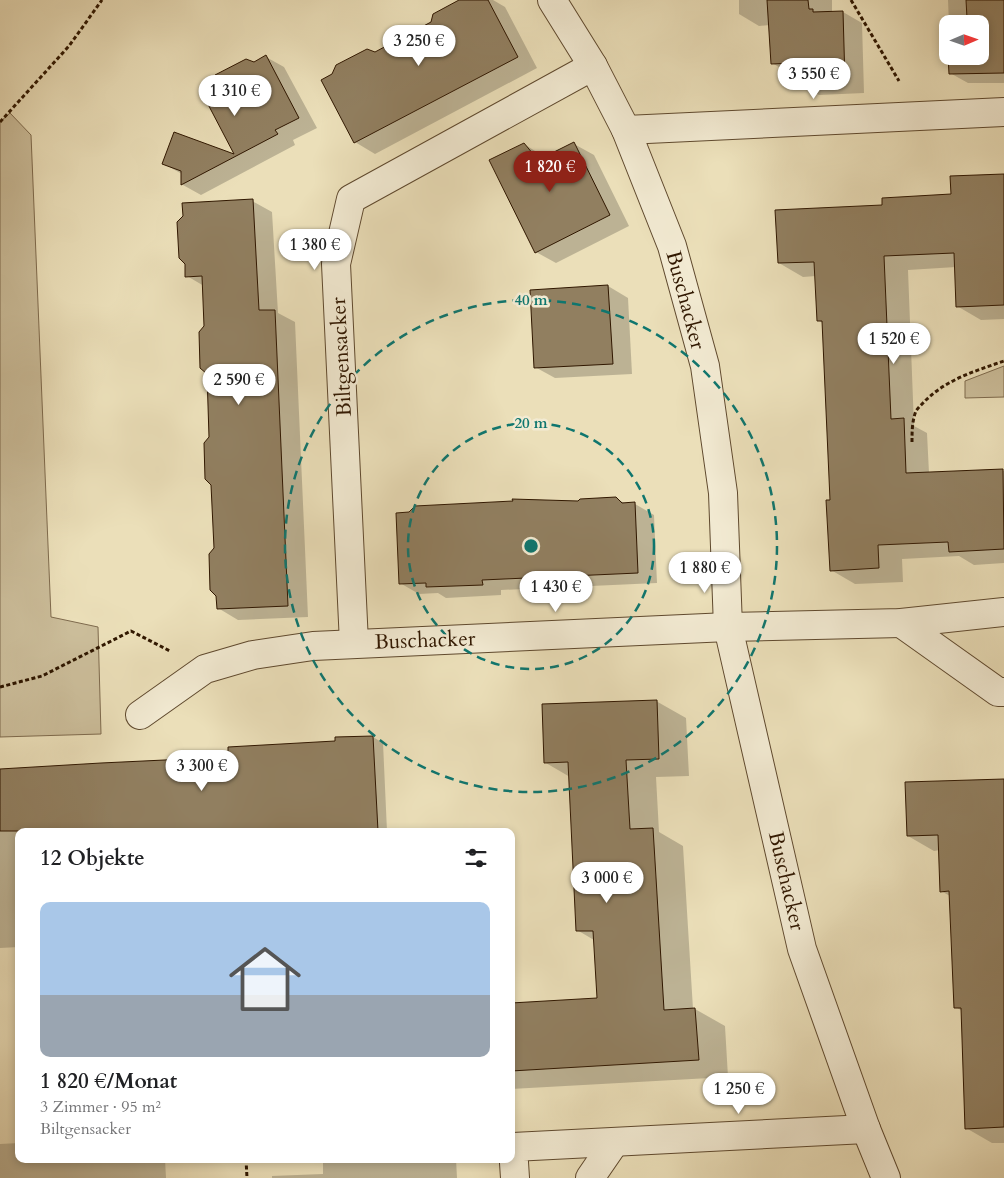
<!DOCTYPE html>
<html lang="de">
<meta charset="utf-8">
<style>
:root{--surface:#fff;--page:#f2f2f2;--text:#202124;--muted:#757577;--accent:#8f2418}
body{margin:0;font-family:Cardo,serif;background:var(--page);color:var(--text);height:100vh;display:flex;flex-direction:column;font-size:19px;white-space:nowrap}
*{box-sizing:border-box;margin:0}
p{font-size:16px;color:var(--muted)}
.icon{flex:none;width:28px;height:28px;fill:none;stroke:currentColor;stroke-width:2;stroke-linecap:round;stroke-linejoin:round}
.map{position:relative;flex:1;overflow:hidden}
.panel{position:absolute;left:15px;top:828px;width:500px;height:335px;display:flex;flex-direction:column;background:var(--surface);border-radius:10px;box-shadow:0 2px 8px #0003}
.panel>*{flex:none}
.needle{width:32px;rotate:88deg}
.fabs{position:absolute;left:939px;top:15px;display:grid;gap:10px}
.fabs a{display:grid;place-items:center;width:50px;height:50px;border-radius:10px;background:var(--surface);box-shadow:0 2px 8px #0003;font-size:25px}
.price{position:absolute;translate:-50% -42px;padding:0 11px;border-radius:18px;background:#fff;color:#222;font-size:16px;line-height:32px;filter:drop-shadow(0 1px 2px #0008)}
.price::after{content:'';position:absolute;left:50%;top:30px;width:15px;height:11px;margin-left:-8px;background:inherit;clip-path:polygon(0 0,100% 0,50% 100%)}
.price.selected{background:var(--accent);color:#fff}
ul{padding:0;list-style:none}
li{display:grid;align-content:center;gap:10px;height:265px;padding:0 25px}
li span{display:grid;place-items:center;height:155px;border-radius:10px;color:#555}
li>.icon{margin-inline-start:auto}
span .icon{width:90px;height:90px;fill:#fffc;stroke-width:1}
li b{font-size:21px}
h2{display:flex;justify-content:space-between;align-items:center;height:60px;padding:0 25px;font-size:21px}
.map>svg:first-child{display:block}
.green{fill:#cbbd9a;stroke:#7e6a4d}
.shadow{fill:#0003}
.building{fill:#917f60;stroke:#301700}
.lines{fill:none;stroke-linecap:round;stroke-linejoin:round}
.minor-casing{stroke:#5f492e;stroke-width:30}
.path{stroke:#301700;stroke-width:3;stroke-dasharray:4 2.5;stroke-linecap:butt}
.minor{stroke:#f2ead2;stroke-width:28}
.ring{fill:none;stroke:#0f766e;stroke-width:2.5;stroke-dasharray:9 6}
.labels{text-anchor:middle;stroke-width:5;stroke-linejoin:round;paint-order:stroke}
.street-label{font-size:21px;fill:#301700;stroke:#f2ead2}
.centre{fill:#0f766e;stroke:#f2ead2;stroke-width:2.5}
.ring-label{font-size:15px;text-anchor:middle;font-weight:bold;fill:#0f766e;stroke:#f2ead2;stroke-width:5;stroke-linejoin:round;paint-order:stroke}
</style>
<div class="map">
<svg width="1004" height="1178" viewBox="0 0 1004 1178">
<rect width="100%" height="100%" fill="#ebdfb9"/>
<filter id="stains"><feTurbulence type="fractalNoise" baseFrequency=".004" numOctaves="4"/><feColorMatrix values="0 0 0 0 .2 0 0 0 0 .09 0 0 0 0 .02 0 0 0 .5 -.17"/></filter>
<radialGradient id="worn" r=".72"><stop offset=".6" stop-color="#630" stop-opacity="0"/><stop offset="1" stop-color="#630" stop-opacity=".3"/></radialGradient>
<g class="green">
<path d="M10 113 31 135 51 617 98 627 101 734 0 737V122Z"/>
<path d="M1004 366V397L965 398V381Z"/>
</g>
<g class="shadow">
<path d="M462 0H493L505 7 537 68 375 154 355 142 375 53 432 23Z"/>
<path d="M739 0H832V12H843L862 23 864 93 819 95 799 84V74H791L772 63 770 25 759 26 739 14Z"/>
<path d="M948 0H1004V83H968L950 73 980 56V24H949Z"/>
<path d="M266 57 284 67 317 128 293 140 295 145 201 195 183 185 182 174 164 164 175 134 236 156 202 90Z"/>
<path d="M524 144 546 158 574 144 594 155 629 226 556 263 536 252Z"/>
<path d="M1004 175V319L981 320 957 306 956 267 908 270 914 426 927 433 929 473 1004 471V563L974 565 959 556 902 559 903 582 855 584 831 570 832 501 824 324 818 320 816 276 803 277 779 263 883 206 952 195Z"/>
<path d="M252 201 272 212 278 313 295 322 308 617 238 620 218 608 204 286 187 276Z"/>
<path d="M608 286 628 298 632 374 555 378 535 367 531 291Z"/>
<path d="M616 498 626 504H635L654 515 657 583 501 590V595L446 598 438 593 419 594 400 583 578 503Z"/>
<path d="M656 701 686 718 689 776 656 777 659 832 683 846 693 1009H695L725 1026 728 1077 511 1089V1004L598 999 594 940 577 930 570 777 546 763Z"/>
<path d="M373 737 383 743 387 831H19V947L0 948V770L230 758 337 743 336 738Z"/>
<path d="M1004 780V1143H992L966 1128 962 1011 956 1007 950 896 941 891 940 850 934 851 908 836Z"/>
<path d="M19 1143V1159H165L166 1178H0V1144Z"/>
<path d="M323 1159H456L457 1178H272V1176L323 1174Z"/>
</g>
<g class="building">
<path d="M459 0H488L518 57 354 143 321 80 332 74 336 65 367 49 375 52 431 22 433 14Z"/>
<path d="M767 0H808L809 9H813V12L843 11 845 82 798 84 797 63 771 64Z"/>
<path d="M966 0H1004V73L949 74 948 56H980V24H948V28L947 18H967Z"/>
<path d="M266 55 299 118 275 130 278 134 181 185V171L162 164 174 132 234 154 200 89 212 83 215 75 246 59 254 62Z"/>
<path d="M574 142 610 215 535 253 489 160 524 143 538 160Z"/>
<path d="M1004 174V305L956 307 954 253 884 256 891 419 904 418 906 473 1003 469 1004 549 949 552 948 542 878 545 879 568 830 571 826 500H830L822 321H817L814 262 778 263 775 210 882 205V198L951 194 950 176Z"/>
<path d="M253 199 259 310H275L288 606 217 609 216 596 210 590 209 554 214 548 211 485 205 479 204 443 209 437 207 374 200 368 199 332 204 326 202 276 185 277V264L179 258 177 222 183 216 182 203Z"/>
<path d="M608 285 613 364 534 368 530 290Z"/>
<path d="M616 497 622 503 635 502 638 573 482 580 483 585 426 587V583L399 584 396 513 409 512 415 506 513 501 512 499 578 501 580 499Z"/>
<path d="M657 700 659 759 626 760 630 829 653 828 664 1010 695 1008 699 1060 511 1071V1003L597 998 593 931H576L568 762 544 763 542 704Z"/>
<path d="M373 736 378 831H0V769L101 763 228 757V747L335 741V737Z"/>
<path d="M1004 779V1127L965 1129 961 1008H954L949 891 940 892 938 835 907 836 905 782Z"/>
</g>
<g class="lines">
<g class="minor-casing">
<g id="minor">
<path d="M552 0 593 66 626 130 672 246 705 366 723 493 728 627 802 949 866 1129 886 1178"/>
<path d="M626 130 1004 112"/>
<path d="M901 623 998 692H1004"/>
<path d="M354 643 336 264 351 199 593 66"/>
<path d="M140 715 205 669 253 655 313 646 728 627 901 623 1004 612"/>
<path d="M515 1178 513 1147 866 1129"/>
<path d="M590 1178 614 1143"/>
</g>
</g>
<g class="path">
<path d="M851 0 899 81"/>
<path d="M0 122 69 46 102 0"/>
<path d="M912 442C912 432 912 421 916 411 918 408 921 405 924 402 945 380 975 371 1004 361"/>
<path d="M0 687 42 676 131 631 170 651"/>
<path d="M246 1159 247 1178"/>
</g>
<use href="#minor" class="minor"/>
</g>
<g class="ring">
<circle cx="531" cy="546" r="123"/>
<circle cx="531" cy="546" r="246"/>
</g>
<g class="labels">
<g class="street-label">
<text transform="translate(686 300) rotate(75)" y="7">Buschacker</text>
<text transform="translate(341 357) rotate(-93)" y="7">Biltgensacker</text>
<text transform="translate(425 640) rotate(-2)" y="7">Buschacker</text>
<text transform="translate(787 881) rotate(77)" y="7">Buschacker</text>
</g>
</g>
<circle cx="531" cy="546" r="8" class="centre"/>
<g class="ring-label">
<text x="531" y="305">40 m</text>
<text x="531" y="428">20 m</text>
</g>
<rect width="100%" height="100%" filter="url(#stains)"/>
<rect width="100%" height="100%" fill="url(#worn)"/>
</svg>
<div class="fabs">
<a><svg class="needle" viewBox="-14 -14 28 28"><path d="M0-13l5 13h-10z" fill="#e53935"/><path d="M0 13l5-13h-10z" fill="#757577"/></svg></a>
</div>
<b class="price" style="left:419px;top:67px">3 250 €</b>
<b class="price" style="left:814px;top:100px">3 550 €</b>
<b class="price" style="left:235px;top:117px">1 310 €</b>
<b class="price selected" style="left:550px;top:193px">1 820 €</b>
<b class="price" style="left:315px;top:271px">1 380 €</b>
<b class="price" style="left:894px;top:365px">1 520 €</b>
<b class="price" style="left:239px;top:406px">2 590 €</b>
<b class="price" style="left:705px;top:594px">1 880 €</b>
<b class="price" style="left:556px;top:613px">1 430 €</b>
<b class="price" style="left:202px;top:792px">3 300 €</b>
<b class="price" style="left:607px;top:904px">3 000 €</b>
<b class="price" style="left:739px;top:1115px">1 250 €</b>
<section class="panel">
<h2>12 Objekte<svg class="icon" aria-label="filters" viewBox="0 0 24 24"><path d="M4 7h16M4 17h16"/><circle cx="9" cy="7" r="2"/><circle cx="15" cy="17" r="2"/></svg></h2>
<ul>
<li><span style="background:linear-gradient(#a9c7e8 60%,#9aa5b1 0)"><svg class="icon" aria-label="home" viewBox="0 0 24 24"><path d="M3 11l9-7 9 7M6 9v11h12V9"/></svg></span><div><b>1 820 €/Monat</b><p>3 Zimmer · 95 m²</p><p>Biltgensacker</p></div></li>
</ul>
</section>
</div>
